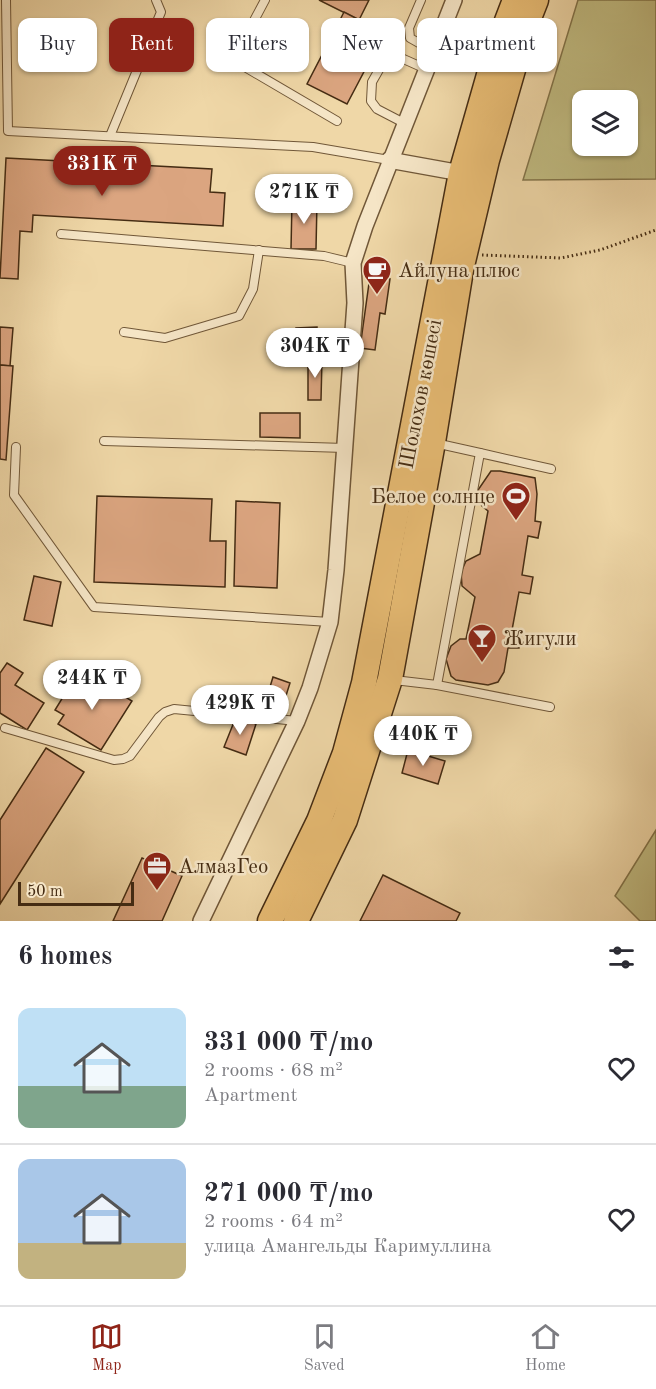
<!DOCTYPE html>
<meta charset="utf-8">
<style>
:root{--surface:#fff;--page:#f7f7f7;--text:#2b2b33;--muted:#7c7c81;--line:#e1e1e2;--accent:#8f2418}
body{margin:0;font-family:"Old Standard TT",serif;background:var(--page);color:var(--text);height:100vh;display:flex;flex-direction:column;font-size:22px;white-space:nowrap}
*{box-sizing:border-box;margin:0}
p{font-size:20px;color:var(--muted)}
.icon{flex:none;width:33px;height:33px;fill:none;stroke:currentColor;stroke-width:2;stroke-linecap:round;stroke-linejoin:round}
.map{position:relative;height:921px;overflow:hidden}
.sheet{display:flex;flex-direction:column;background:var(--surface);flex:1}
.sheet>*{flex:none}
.banner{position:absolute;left:18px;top:18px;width:621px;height:54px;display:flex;gap:12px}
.buttons{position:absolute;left:572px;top:90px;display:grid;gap:12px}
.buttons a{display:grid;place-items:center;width:66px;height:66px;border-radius:12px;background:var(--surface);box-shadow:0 2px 4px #0004;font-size:30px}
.scale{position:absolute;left:18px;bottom:15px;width:116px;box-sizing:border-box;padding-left:6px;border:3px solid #452c13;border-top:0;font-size:16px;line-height:21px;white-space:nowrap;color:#452c13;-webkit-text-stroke:4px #f5e5c6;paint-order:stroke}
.price{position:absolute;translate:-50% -51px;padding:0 14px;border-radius:21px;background:#fff;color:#222;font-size:20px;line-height:39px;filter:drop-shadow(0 2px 3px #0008)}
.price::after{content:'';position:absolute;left:50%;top:36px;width:18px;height:14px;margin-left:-9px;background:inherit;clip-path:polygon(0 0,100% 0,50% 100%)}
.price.selected{background:var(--accent);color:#fff}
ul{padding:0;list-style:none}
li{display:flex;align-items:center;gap:18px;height:150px;padding:0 18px}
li+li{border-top:2px solid var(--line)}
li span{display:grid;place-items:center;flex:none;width:168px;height:120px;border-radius:12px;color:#555}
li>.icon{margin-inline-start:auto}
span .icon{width:72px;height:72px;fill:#fffc;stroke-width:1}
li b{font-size:26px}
h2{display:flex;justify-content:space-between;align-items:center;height:72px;padding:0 18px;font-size:26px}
.chip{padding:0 21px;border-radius:12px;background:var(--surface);box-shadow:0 2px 4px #0004;font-size:21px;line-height:54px}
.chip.selected{background:var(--accent);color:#fff}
.tab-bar{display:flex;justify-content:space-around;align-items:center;height:84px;border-top:2px solid var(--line);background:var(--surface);font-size:16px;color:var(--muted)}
.tab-bar a{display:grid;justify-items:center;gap:3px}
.tab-bar .selected{color:var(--accent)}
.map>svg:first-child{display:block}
.green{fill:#c1bc82;stroke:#83744a;stroke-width:1.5;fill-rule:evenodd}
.building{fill:#dba580;stroke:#452c13;stroke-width:1.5}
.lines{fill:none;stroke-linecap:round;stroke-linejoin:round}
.service-casing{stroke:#705738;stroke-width:10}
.minor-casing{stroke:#705738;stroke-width:18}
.trunk-casing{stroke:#452c13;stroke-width:27}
.path{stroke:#452c13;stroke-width:3;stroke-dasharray:1.5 3;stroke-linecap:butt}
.service{stroke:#f5e5c6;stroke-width:8}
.minor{stroke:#f5e5c6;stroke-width:15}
.trunk{stroke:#e8bc74;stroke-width:24}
.labels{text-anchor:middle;stroke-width:5;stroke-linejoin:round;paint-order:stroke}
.poi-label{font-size:21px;fill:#452c13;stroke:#f5e5c6;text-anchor:start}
.street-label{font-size:21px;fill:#452c13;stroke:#f5e5c6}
</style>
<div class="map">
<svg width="656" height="921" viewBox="0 0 656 921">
<rect width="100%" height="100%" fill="#efd7a7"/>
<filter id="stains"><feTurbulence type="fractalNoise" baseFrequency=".00333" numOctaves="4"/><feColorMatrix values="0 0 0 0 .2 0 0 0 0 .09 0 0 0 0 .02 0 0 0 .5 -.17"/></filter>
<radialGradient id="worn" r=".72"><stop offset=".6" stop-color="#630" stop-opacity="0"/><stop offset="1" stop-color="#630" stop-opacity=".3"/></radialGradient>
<g class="green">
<path d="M578 0H656V179L523 180ZM627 100V146H582V100Z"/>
<path d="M656 830V921H640L615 896Z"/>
</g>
<g class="building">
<path d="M319 0H369L359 20Z"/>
<path d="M344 12 375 28 377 37 374 43 338 24Z"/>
<path d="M338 24 378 45 347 104 307 84Z"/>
<path d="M6 158 212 169 210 192 225 193 223 226 33 215 32 232 20 231 18 279 0 278Z"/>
<path d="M292 201H317L316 249H291Z"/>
<path d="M370 276 390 279 385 314 380 313 375 350 360 348Z"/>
<path d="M0 327 13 328 10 366 0 365Z"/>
<path d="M317 327V357H297L296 328Z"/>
<path d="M308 359H322L321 400H308Z"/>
<path d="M0 365 13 366 6 460 0 459Z"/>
<path d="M260 413H300V438L260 437Z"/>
<path d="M491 471H500L535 478 537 494 535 521 541 522 538 538 528 536 522 575 533 577 530 594 519 592 512 630 521 632 519 648H508L504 672 498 682 488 685 456 680 451 676 446 659 451 646 460 639H466L475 597 462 586 461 572 466 561 480 554 488 511 482 506 477 498 478 490Z"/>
<path d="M97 496 212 499 210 541H226L225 587 94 582Z"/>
<path d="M236 501 280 503 277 588 234 586Z"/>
<path d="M34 576 61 582 52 626 24 620Z"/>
<path d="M7 663 23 673 15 685 44 703 27 730 0 713V673Z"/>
<path d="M91 676 132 701 101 750 58 724 64 715 55 710 74 679 85 686Z"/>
<path d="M273 677 290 683 283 705 266 700Z"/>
<path d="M236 717 256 724 246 755 224 747Z"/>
<path d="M46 748 84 772 0 904V820Z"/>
<path d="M408 750 445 761 438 784 402 773Z"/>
<path d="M142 858 182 876 162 921H113Z"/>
<path d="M383 875 460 913 456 921H360Z"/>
</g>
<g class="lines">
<g class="service-casing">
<g id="service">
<path d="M6 0 8 131 313 147 389 160"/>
<path d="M265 0 233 60 337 121"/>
<path d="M421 0 409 28 410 38 433 51"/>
<path d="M404 123 377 109 371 101 372 82 384 61 399 57 426 69"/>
<path d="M110 136 161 12 156 0"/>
<path d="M61 234 324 256 353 263"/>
<path d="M124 332 165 338 239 316 253 289 259 250"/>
<path d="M104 441 345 448"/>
<path d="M16 447 14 495 94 607 330 622"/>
<path d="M480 453 551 469"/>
<path d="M394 680 437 685 480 453 435 443"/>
<path d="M437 685 550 707"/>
<path d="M5 728 114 760 123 759 130 756 159 717 165 712 174 709 297 721"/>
</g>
</g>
<g class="minor-casing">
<g id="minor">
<path d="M389 160 461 173 468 178"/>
<path d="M201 921 297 721 310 688 330 622 336 570 355 303 353 263 365 226 454 0"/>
</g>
</g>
<g class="trunk-casing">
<g id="trunk">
<path d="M270 921 319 821 345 753 364 683 461 173 497 47 515 0"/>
<path d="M296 921 345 820 390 679 433 442 461 270 487 160 525 28 536 0"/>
</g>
</g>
<path class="path" d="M482 255 561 258 600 250 656 230"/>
<use href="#service" class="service"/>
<use href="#minor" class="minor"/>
<use href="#trunk" class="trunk"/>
</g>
<defs>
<g id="cafe-pin" transform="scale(1.5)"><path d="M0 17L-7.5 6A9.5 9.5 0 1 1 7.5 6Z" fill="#8f2418" stroke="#f5e5c6"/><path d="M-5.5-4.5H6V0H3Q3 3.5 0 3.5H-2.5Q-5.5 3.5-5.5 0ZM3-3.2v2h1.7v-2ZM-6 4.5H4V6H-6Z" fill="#fff"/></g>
<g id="stadium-pin" transform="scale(1.5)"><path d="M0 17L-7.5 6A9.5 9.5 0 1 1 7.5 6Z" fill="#8f2418" stroke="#f5e5c6"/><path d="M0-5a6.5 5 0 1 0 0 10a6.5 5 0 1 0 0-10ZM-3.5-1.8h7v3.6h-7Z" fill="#fff"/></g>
<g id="bar-pin" transform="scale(1.5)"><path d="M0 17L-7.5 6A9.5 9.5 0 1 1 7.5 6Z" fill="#8f2418" stroke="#f5e5c6"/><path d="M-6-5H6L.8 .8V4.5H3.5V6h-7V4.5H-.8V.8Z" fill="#fff"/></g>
<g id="office-pin" transform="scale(1.5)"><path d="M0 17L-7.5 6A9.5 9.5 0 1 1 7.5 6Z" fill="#8f2418" stroke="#f5e5c6"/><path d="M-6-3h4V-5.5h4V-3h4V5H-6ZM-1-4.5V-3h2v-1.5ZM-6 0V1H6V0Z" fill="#fff"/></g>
</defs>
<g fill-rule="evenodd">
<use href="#cafe-pin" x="377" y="270"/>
<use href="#stadium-pin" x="516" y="496"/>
<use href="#bar-pin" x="482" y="638"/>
<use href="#office-pin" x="157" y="866"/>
</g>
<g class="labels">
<g class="poi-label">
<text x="398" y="277">Айлуна плюс</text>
<text x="495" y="503" text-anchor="end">Белое солнце</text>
<text x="503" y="645">Жигули</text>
<text x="178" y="873">АлмазГео</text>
</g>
<g class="street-label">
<text transform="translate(420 394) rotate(-79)" y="7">Шолохов көшесі</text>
</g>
</g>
<rect width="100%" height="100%" filter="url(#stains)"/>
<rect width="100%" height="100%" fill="url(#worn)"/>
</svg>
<div class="buttons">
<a><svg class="icon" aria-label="layers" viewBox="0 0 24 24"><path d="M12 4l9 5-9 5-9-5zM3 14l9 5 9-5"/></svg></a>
</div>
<div class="scale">50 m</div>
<b class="price selected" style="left:102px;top:197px">331K ₸</b>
<b class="price" style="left:304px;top:225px">271K ₸</b>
<b class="price" style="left:315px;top:379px">304K ₸</b>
<b class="price" style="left:92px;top:711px">244K ₸</b>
<b class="price" style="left:240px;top:736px">429K ₸</b>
<b class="price" style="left:423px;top:767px">440K ₸</b>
<div class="banner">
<a class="chip">Buy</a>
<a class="chip selected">Rent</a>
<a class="chip">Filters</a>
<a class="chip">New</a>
<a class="chip">Apartment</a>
</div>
</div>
<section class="sheet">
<h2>6 homes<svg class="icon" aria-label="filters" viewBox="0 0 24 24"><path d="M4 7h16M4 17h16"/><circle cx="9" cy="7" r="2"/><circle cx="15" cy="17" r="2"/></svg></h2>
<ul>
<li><span style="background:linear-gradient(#bfe0f5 65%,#7fa58c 0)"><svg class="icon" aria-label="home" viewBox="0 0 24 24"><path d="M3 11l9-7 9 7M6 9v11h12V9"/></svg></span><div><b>331 000 ₸/mo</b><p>2 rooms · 68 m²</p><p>Apartment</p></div><svg class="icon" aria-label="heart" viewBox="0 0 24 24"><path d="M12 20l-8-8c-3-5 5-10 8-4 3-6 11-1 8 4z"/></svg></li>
<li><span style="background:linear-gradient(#a9c7e8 70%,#c2b280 0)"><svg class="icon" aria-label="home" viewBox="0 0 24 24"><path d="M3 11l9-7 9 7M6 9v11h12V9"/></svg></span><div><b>271 000 ₸/mo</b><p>2 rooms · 64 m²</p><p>улица Амангельды Каримуллина</p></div><svg class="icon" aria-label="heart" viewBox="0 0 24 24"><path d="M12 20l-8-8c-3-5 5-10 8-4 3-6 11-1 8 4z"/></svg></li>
</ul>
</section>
<nav class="tab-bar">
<a class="selected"><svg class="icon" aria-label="map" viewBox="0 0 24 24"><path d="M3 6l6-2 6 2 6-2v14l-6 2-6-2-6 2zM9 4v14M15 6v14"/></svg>Map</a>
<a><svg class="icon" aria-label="saved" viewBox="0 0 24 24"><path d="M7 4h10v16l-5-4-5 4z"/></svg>Saved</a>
<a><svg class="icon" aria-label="home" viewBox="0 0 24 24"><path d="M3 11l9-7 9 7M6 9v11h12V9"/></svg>Home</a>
</nav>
